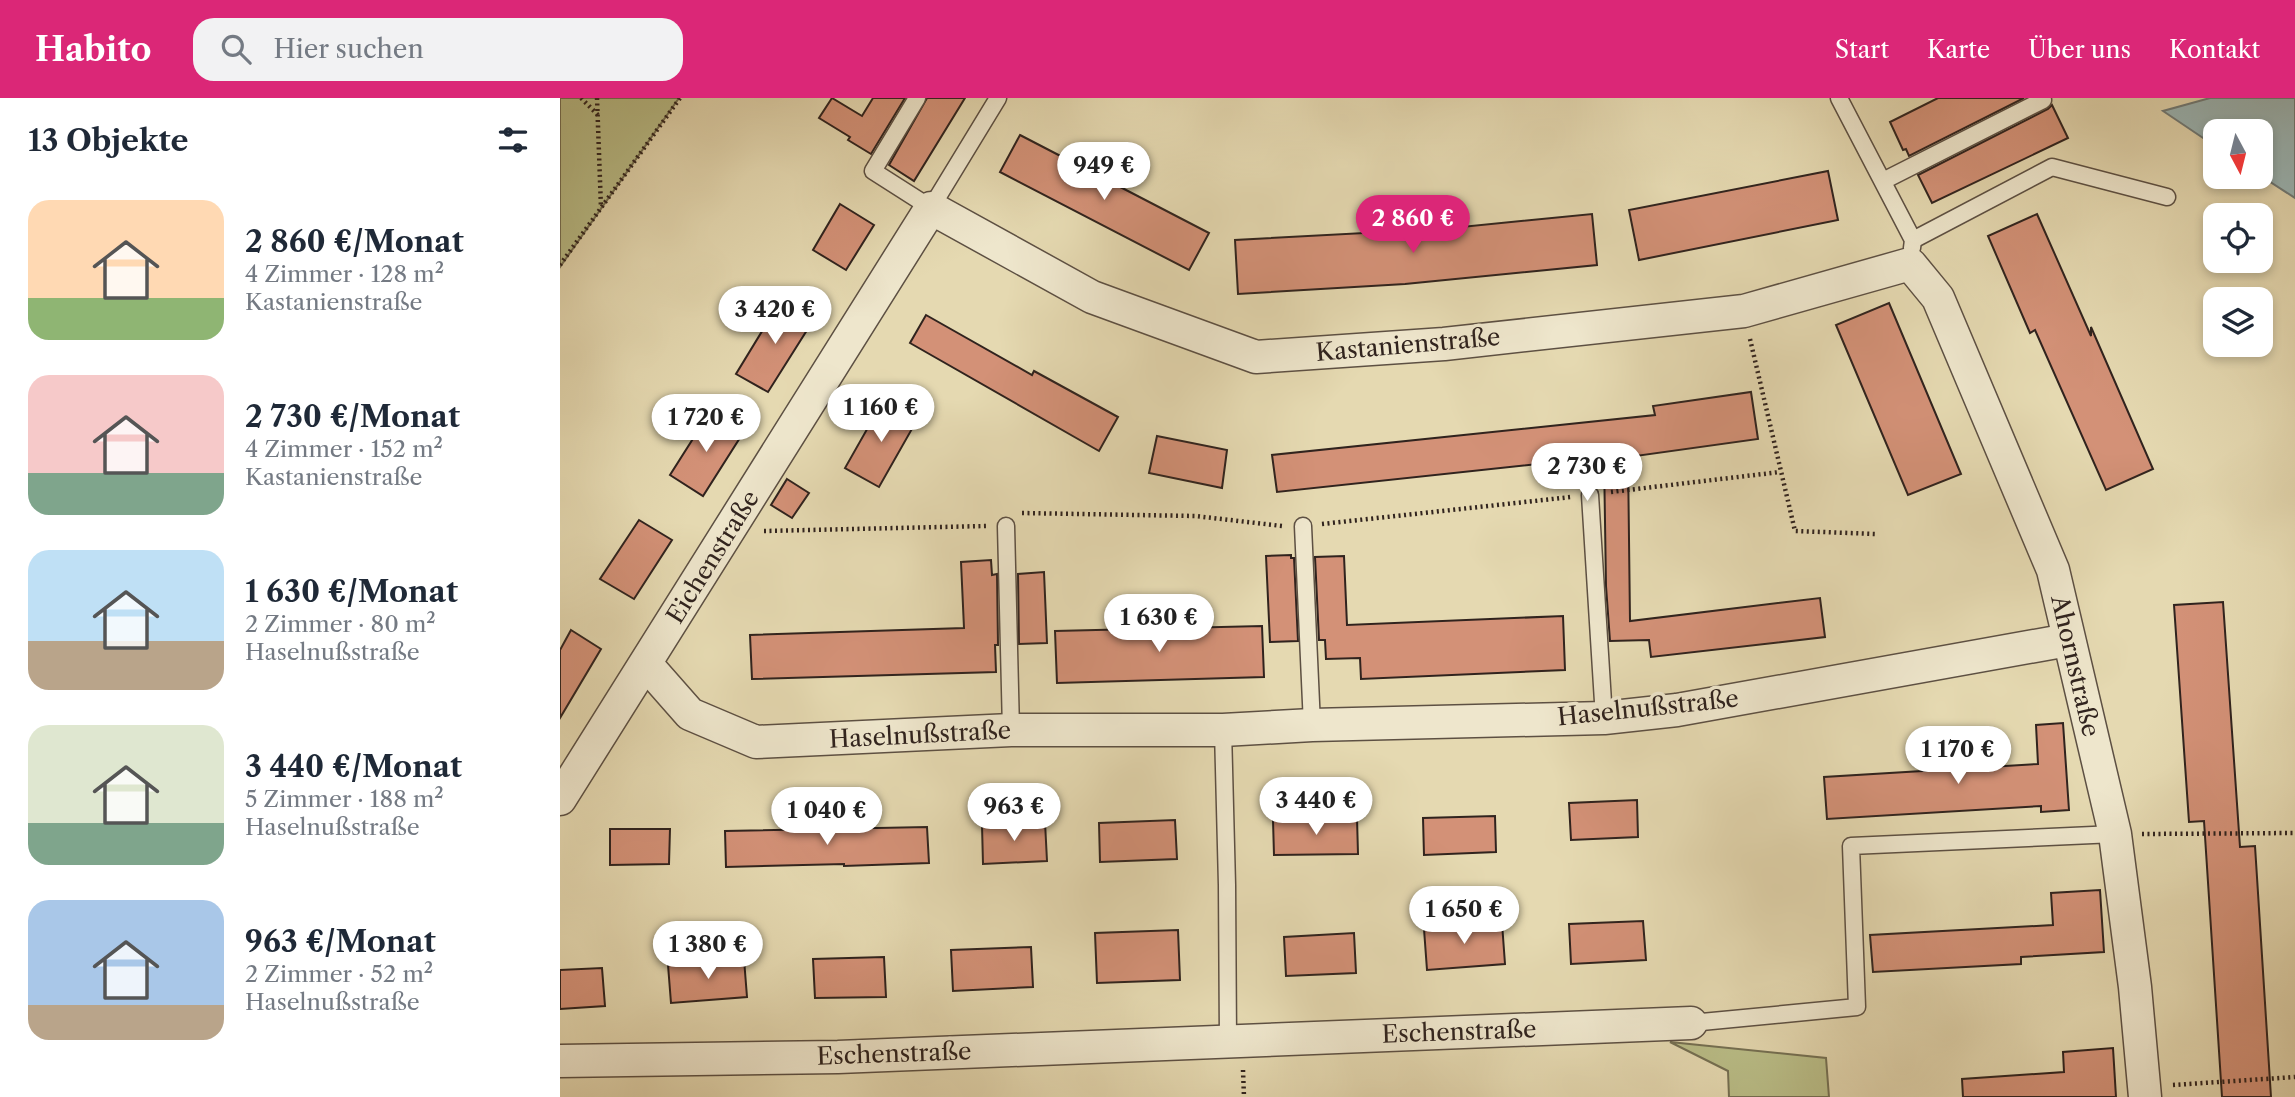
<!DOCTYPE html>
<html lang="de">
<meta charset="utf-8">
<style>
:root{--surface:#fff;--page:#f2f2f3;--text:#1f2937;--muted:#747a83;--accent:#db2777}
body{margin:0;font-family:"Libre Caslon Text",serif;background:var(--page);color:var(--text);height:100vh;display:flex;flex-direction:column;font-size:26px;white-space:nowrap}
*{box-sizing:border-box;margin:0}
p{font-size:23px;color:var(--muted)}
.icon{flex:none;width:38px;height:38px;fill:none;stroke:currentColor;stroke-width:2;stroke-linecap:round;stroke-linejoin:round}
.map{position:relative;flex:1;overflow:hidden}
.details{display:flex;flex-direction:column;background:var(--surface);width:560px}
.details>*{flex:none}
.needle{width:46px;rotate:173deg}
.fabs{position:absolute;left:1643px;top:21px;display:grid;gap:14px}
.fabs a{display:grid;place-items:center;width:70px;height:70px;border-radius:14px;background:var(--surface);box-shadow:0 4px 10px #0003;font-size:35px}
.price{position:absolute;translate:-50% -60px;padding:0 16px;border-radius:24px;background:#fff;color:#222;font-size:23px;line-height:46px;filter:drop-shadow(0 2px 4px #0008)}
.price::after{content:'';position:absolute;left:50%;top:42px;width:21px;height:16px;margin-left:-10px;background:inherit;clip-path:polygon(0 0,100% 0,50% 100%)}
.price.on{background:var(--accent);color:#fff}
ul{padding:0;list-style:none}
li{display:flex;align-items:center;gap:21px;height:175px;padding:0 28px}
li span{display:grid;place-items:center;flex:none;width:196px;height:140px;border-radius:21px;color:#555}
li>.icon{margin-inline-start:auto}
span .icon{width:84px;height:84px;fill:#fffc;stroke-width:1}
li b{font-size:30px}
h2{display:flex;justify-content:space-between;align-items:center;height:84px;padding:0 28px;font-size:30px}
header{display:flex;align-items:center;gap:42px;box-sizing:border-box;height:98px;padding:0 35px;background:var(--accent);color:#fff}
header strong{font-size:33px}
nav{display:flex;gap:38px;margin-inline-start:auto;font-size:24px}
.search{width:490px;height:63px;background:var(--page);display:flex;align-items:center;gap:18px;box-sizing:border-box;padding:0 24px;border-radius:21px;color:var(--muted);font-size:26px}
main{display:flex;flex:1;min-height:0}
.map>svg:first-child{display:block}
.green{fill:#babe88;stroke:#757053;stroke-width:2}
.water{fill:#9bb7b7;stroke:#707c7a;stroke-width:2}
.building{fill:#d39177;stroke:#30231e;stroke-width:2}
.lines{fill:none;stroke-linecap:round;stroke-linejoin:round}
.service-casing{stroke:#5d5043;stroke-width:19}
.minor-casing{stroke:#5d5043;stroke-width:35}
.path{stroke:#30231e;stroke-width:4.5;stroke-dasharray:2 3.5;stroke-linecap:butt}
.service{stroke:#eee6cc;stroke-width:16}
.minor{stroke:#eee6cc;stroke-width:32}
.labels{text-anchor:middle;stroke-width:7;stroke-linejoin:round;paint-order:stroke}
.street-label{font-size:24px;fill:#30231e;stroke:#eee6cc}
</style>
<header>
<strong>Habito</strong>
<div class="search"><svg class="icon" aria-label="search" viewBox="0 0 24 24"><circle cx="10" cy="10" r="6"/><path d="M15 15l6 6"/></svg>Hier suchen</div>
<nav><a>Start</a><a>Karte</a><a>Über uns</a><a>Kontakt</a></nav>
</header>
<main>
<section class="details">
<h2>13 Objekte<svg class="icon" aria-label="filters" viewBox="0 0 24 24"><path d="M4 7h16M4 17h16"/><circle cx="9" cy="7" r="2"/><circle cx="15" cy="17" r="2"/></svg></h2>
<ul>
<li><span style="background:linear-gradient(#ffd9b3 70%,#8fb573 0)"><svg class="icon" aria-label="home" viewBox="0 0 24 24"><path d="M3 11l9-7 9 7M6 9v11h12V9"/></svg></span><div><b>2 860 €/Monat</b><p>4 Zimmer · 128 m²</p><p>Kastanienstraße</p></div></li>
<li><span style="background:linear-gradient(#f6c9c9 70%,#7fa58c 0)"><svg class="icon" aria-label="home" viewBox="0 0 24 24"><path d="M3 11l9-7 9 7M6 9v11h12V9"/></svg></span><div><b>2 730 €/Monat</b><p>4 Zimmer · 152 m²</p><p>Kastanienstraße</p></div></li>
<li><span style="background:linear-gradient(#bfe0f5 65%,#b9a48a 0)"><svg class="icon" aria-label="home" viewBox="0 0 24 24"><path d="M3 11l9-7 9 7M6 9v11h12V9"/></svg></span><div><b>1 630 €/Monat</b><p>2 Zimmer · 80 m²</p><p>Haselnußstraße</p></div></li>
<li><span style="background:linear-gradient(#dfe7d0 70%,#7fa58c 0)"><svg class="icon" aria-label="home" viewBox="0 0 24 24"><path d="M3 11l9-7 9 7M6 9v11h12V9"/></svg></span><div><b>3 440 €/Monat</b><p>5 Zimmer · 188 m²</p><p>Haselnußstraße</p></div></li>
<li><span style="background:linear-gradient(#a9c7e8 75%,#b9a48a 0)"><svg class="icon" aria-label="home" viewBox="0 0 24 24"><path d="M3 11l9-7 9 7M6 9v11h12V9"/></svg></span><div><b>963 €/Monat</b><p>2 Zimmer · 52 m²</p><p>Haselnußstraße</p></div></li>
</ul>
</section>
<div class="map">
<svg width="1735" height="999" viewBox="0 0 1735 999">
<rect width="100%" height="100%" fill="#e5d9b1"/>
<filter id="stains"><feTurbulence type="fractalNoise" baseFrequency=".00286" numOctaves="4"/><feColorMatrix values="0 0 0 0 .2 0 0 0 0 .09 0 0 0 0 .02 0 0 0 .5 -.17"/></filter>
<radialGradient id="worn" r=".72"><stop offset=".6" stop-color="#630" stop-opacity="0"/><stop offset="1" stop-color="#630" stop-opacity=".3"/></radialGradient>
<g class="green">
<path d="M0 0H119L0 169Z"/>
<path d="M1110 944 1266 960 1269 999H1169L1168 973Z"/>
</g>
<path class="water" d="M1650 0H1735V100L1701 78V33H1656L1655 48 1603 13Z"/>
<g class="building">
<path d="M272 0 302 18 313 0H345L311 56 288 42 290 39 259 20Z"/>
<path d="M367 0H405L354 83 329 67Z"/>
<path d="M1378 0H1464L1349 58 1346 51 1343 52 1330 24Z"/>
<path d="M1492 7 1508 40 1372 105 1358 77 1488 11Z"/>
<path d="M460 37 649 135 629 172 440 74Z"/>
<path d="M1268 73 1278 122 1079 162 1069 112Z"/>
<path d="M280 106 314 127 286 172 253 152Z"/>
<path d="M1032 116 1037 167 845 186 678 196 675 142 842 133V135Z"/>
<path d="M1477 116 1531 238V229L1593 371 1546 392 1475 232 1470 235 1428 138Z"/>
<path d="M221 202 254 221 208 294 176 276Z"/>
<path d="M1329 205 1401 376 1348 397 1276 227Z"/>
<path d="M366 217 472 277 474 273 558 319 539 353 350 245Z"/>
<path d="M1191 294 1198 341 1068 359 1070 523 1260 500 1265 539 1091 559 1089 542 1050 543 1046 488 1044 359 717 394 712 357 1095 317 1093 308Z"/>
<path d="M323 303 357 322 319 389 285 370Z"/>
<path d="M150 314 183 335 143 398 110 377Z"/>
<path d="M597 338 667 352 662 390 589 375Z"/>
<path d="M227 381 249 395 232 420 211 407Z"/>
<path d="M79 422 112 442 74 501 40 481Z"/>
<path d="M731 457V460H734L738 543 710 544 706 458Z"/>
<path d="M784 458 787 527 1003 518 1005 572 801 581 800 560 766 561 765 542H759L755 459Z"/>
<path d="M431 462 432 477 437 476 438 547H435L436 574 192 581 190 537 404 530 401 464Z"/>
<path d="M484 474 487 545 459 546 458 476Z"/>
<path d="M1663 504 1680 749 1695 748 1711 999H1662L1644 723 1629 724 1614 507Z"/>
<path d="M702 528 704 579 497 585 495 533Z"/>
<path d="M11 532 41 551 0 620V552Z"/>
<path d="M1503 625 1509 712 1481 714V708L1267 721 1264 679 1478 666 1476 627Z"/>
<path d="M1077 702 1078 739 1011 742 1009 705Z"/>
<path d="M935 718 936 754 864 757 863 720Z"/>
<path d="M797 720 798 756 714 757 713 722Z"/>
<path d="M615 722 617 761 540 764 539 725Z"/>
<path d="M485 724 487 763 423 766 422 727Z"/>
<path d="M367 729 369 765 284 768V766L166 769 165 733Z"/>
<path d="M50 731H110L109 766 50 767Z"/>
<path d="M1540 792 1544 854 1461 859V866L1313 874 1310 837 1493 827 1491 795Z"/>
<path d="M1083 823 1086 862 1011 866 1009 826Z"/>
<path d="M942 825 945 866 867 872 864 831Z"/>
<path d="M618 832 620 882 537 885 535 835Z"/>
<path d="M794 835 796 875 726 878 724 839Z"/>
<path d="M471 849 473 889 393 893 391 852Z"/>
<path d="M324 859 326 899 255 900 253 861Z"/>
<path d="M184 861 187 899 111 905 108 867Z"/>
<path d="M42 870 45 908 0 911V872Z"/>
<path d="M1553 950 1556 999H1403L1402 981 1504 974 1503 954Z"/>
</g>
<g class="lines">
<g class="service-casing">
<g id="service">
<path d="M357 0 313 73 371 110 438 0"/>
<path d="M1279 0 1353 142 1352 150"/>
<path d="M1323 83 1483 2"/>
<path d="M1353 142 1492 69 1607 99"/>
<path d="M1030 397 1044 620"/>
<path d="M446 428 451 632"/>
<path d="M743 428 752 627"/>
<path d="M663 632 667 787 668 943"/>
<path d="M1131 925 1297 909 1291 748 1555 736"/>
</g>
</g>
<g class="minor-casing">
<g id="minor">
<path d="M86 566 130 616 196 644 451 632H663L752 627 1044 620 1117 612 1508 542"/>
<path d="M0 701 371 110 532 199 696 259 884 246 1184 213 1350 166 1378 200 1493 472 1555 736 1575 889 1585 999"/>
<path d="M0 963 278 959 1131 925"/>
</g>
</g>
<g class="path">
<path d="M21 0 38 17"/>
<path d="M37 0 41 110"/>
<path d="M0 167 120 0"/>
<path d="M1190 241 1235 433 1316 436"/>
<path d="M1051 394 1220 374"/>
<path d="M462 415 635 418 722 428"/>
<path d="M762 426 1011 399"/>
<path d="M204 433 426 428"/>
<path d="M1582 736 1735 735"/>
<path d="M683 972 684 999"/>
<path d="M1613 987 1735 979"/>
</g>
<use href="#service" class="service"/>
<use href="#minor" class="minor"/>
</g>
<g class="labels">
<g class="street-label">
<text transform="translate(848 247) rotate(-5)" y="8">Kastanienstraße</text>
<text transform="translate(153 459) rotate(-58)" y="8">Eichenstraße</text>
<text transform="translate(1515 568) rotate(77)" y="8">Ahornstraße</text>
<text transform="translate(1088 610) rotate(-6)" y="8">Haselnußstraße</text>
<text transform="translate(360 637) rotate(-3)" y="8">Haselnußstraße</text>
<text transform="translate(899 934) rotate(-2)" y="8">Eschenstraße</text>
<text transform="translate(334 956) rotate(-2)" y="8">Eschenstraße</text>
</g>
</g>
<rect width="100%" height="100%" filter="url(#stains)"/>
<rect width="100%" height="100%" fill="url(#worn)"/>
</svg>
<div class="fabs">
<a><svg class="needle" viewBox="-14 -14 28 28"><path d="M0-13l5 13h-10z" fill="#e53935"/><path d="M0 13l5-13h-10z" fill="#747a83"/></svg></a>
<a><svg class="icon" aria-label="locate" viewBox="0 0 24 24"><circle cx="12" cy="12" r="6"/><path d="M12 2v4M12 18v4M2 12h4M18 12h4"/></svg></a>
<a><svg class="icon" aria-label="layers" viewBox="0 0 24 24"><path d="M12 4l9 5-9 5-9-5zM3 14l9 5 9-5"/></svg></a>
</div>
<b class="price" style="left:544px;top:104px">949 €</b>
<b class="price on" style="left:853px;top:157px">2 860 €</b>
<b class="price" style="left:215px;top:248px">3 420 €</b>
<b class="price" style="left:321px;top:346px">1 160 €</b>
<b class="price" style="left:146px;top:356px">1 720 €</b>
<b class="price" style="left:1027px;top:405px">2 730 €</b>
<b class="price" style="left:599px;top:556px">1 630 €</b>
<b class="price" style="left:1398px;top:688px">1 170 €</b>
<b class="price" style="left:756px;top:739px">3 440 €</b>
<b class="price" style="left:454px;top:745px">963 €</b>
<b class="price" style="left:267px;top:749px">1 040 €</b>
<b class="price" style="left:904px;top:848px">1 650 €</b>
<b class="price" style="left:148px;top:883px">1 380 €</b>
</div>
</main>
